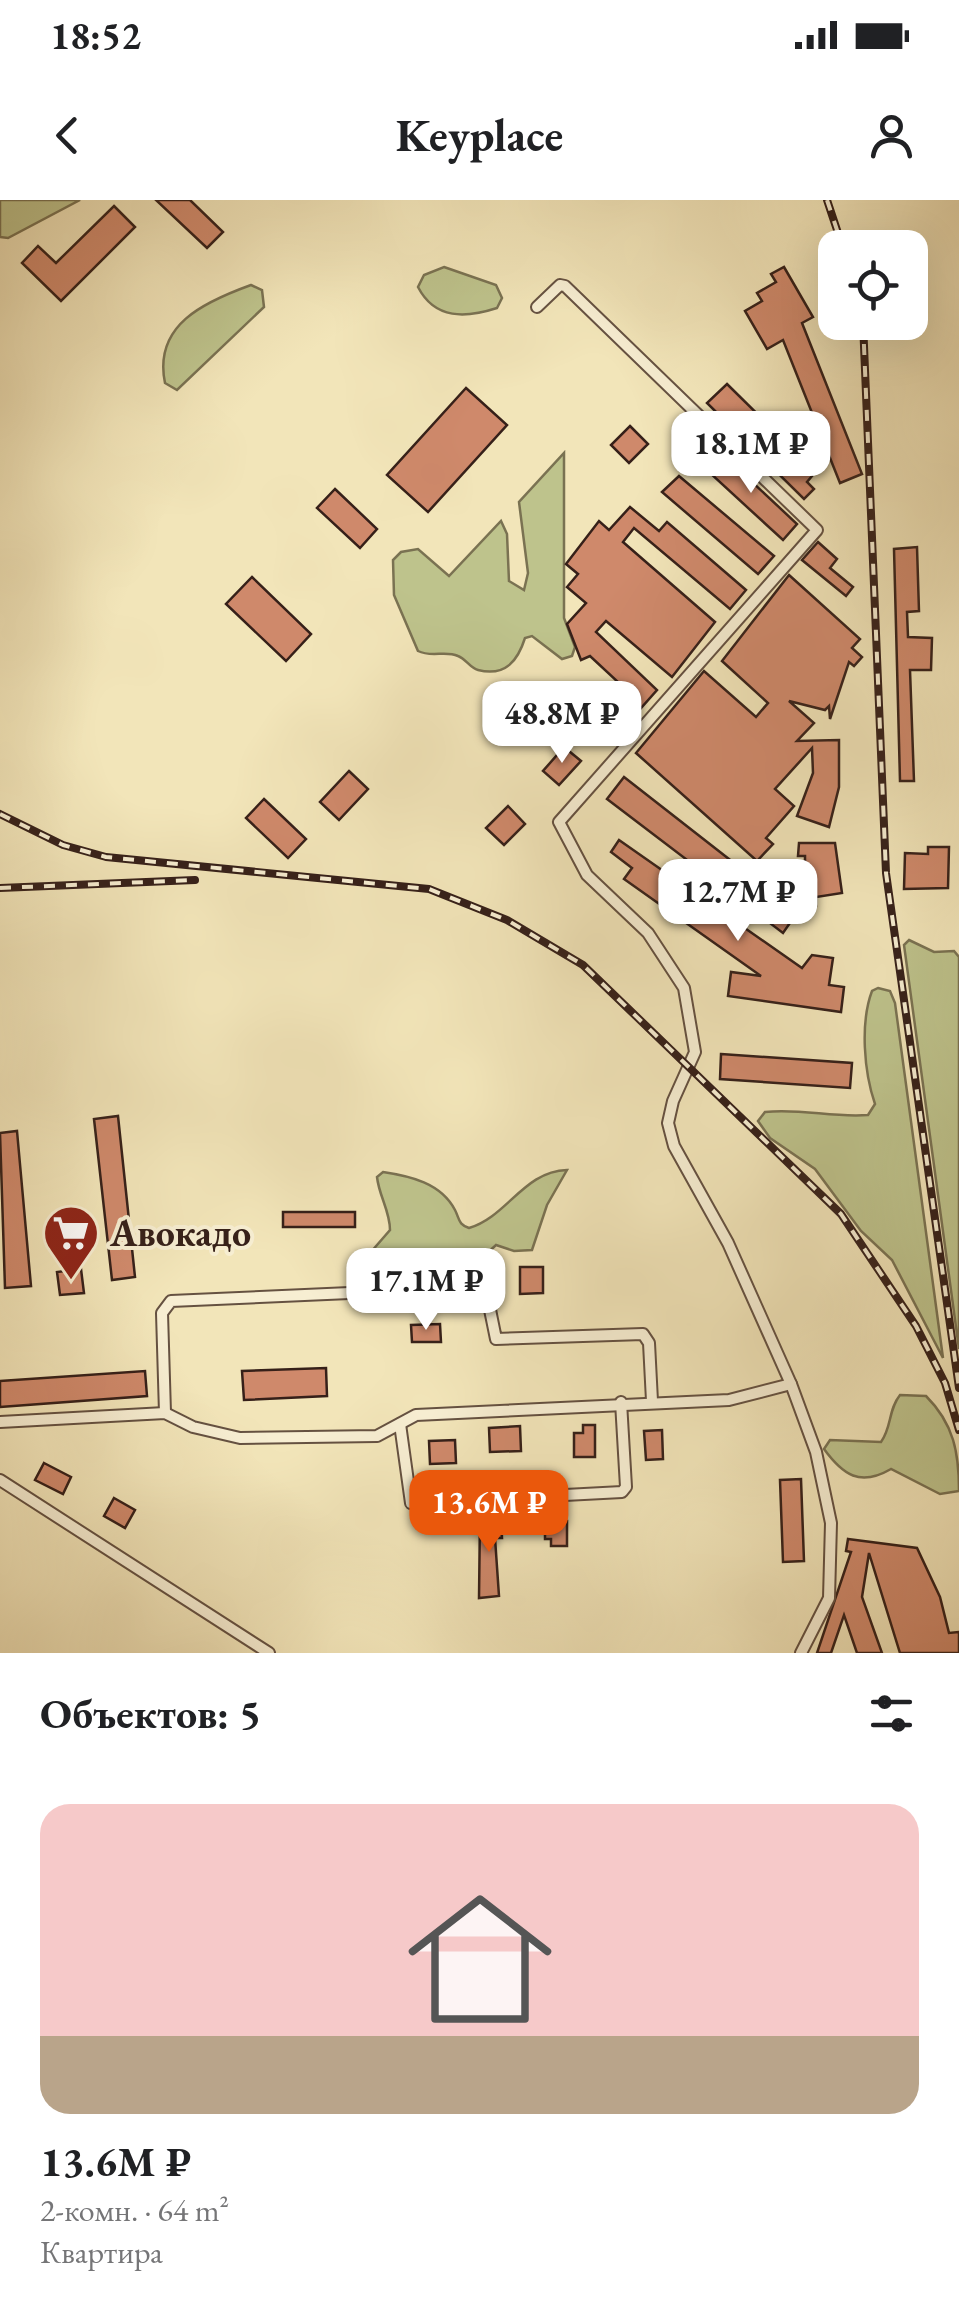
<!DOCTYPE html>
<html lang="ru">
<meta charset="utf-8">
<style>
:root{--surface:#fff;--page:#f6f6f6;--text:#202124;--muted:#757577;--line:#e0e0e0;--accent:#ea580c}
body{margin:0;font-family:"EB Garamond",serif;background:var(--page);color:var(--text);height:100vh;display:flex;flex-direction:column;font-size:38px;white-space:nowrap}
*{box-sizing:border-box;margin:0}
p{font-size:32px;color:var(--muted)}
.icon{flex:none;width:55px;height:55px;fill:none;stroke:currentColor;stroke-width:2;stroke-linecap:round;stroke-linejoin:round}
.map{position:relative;height:1453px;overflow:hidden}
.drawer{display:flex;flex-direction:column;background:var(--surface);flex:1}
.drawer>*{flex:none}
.tools{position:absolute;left:818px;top:30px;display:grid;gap:20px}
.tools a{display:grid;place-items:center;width:110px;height:110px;border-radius:20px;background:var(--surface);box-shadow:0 10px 40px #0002;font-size:50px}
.price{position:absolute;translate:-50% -85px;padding:0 22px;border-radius:20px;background:#fff;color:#222;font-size:32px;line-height:65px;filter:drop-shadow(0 2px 5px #0008)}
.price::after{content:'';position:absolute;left:50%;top:60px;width:30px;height:22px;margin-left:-15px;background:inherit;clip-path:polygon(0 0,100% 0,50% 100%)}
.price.selected{background:var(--accent);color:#fff}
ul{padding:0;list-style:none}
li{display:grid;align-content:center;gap:20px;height:530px;padding:0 40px}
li+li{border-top:2px solid var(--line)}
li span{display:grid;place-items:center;height:310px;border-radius:30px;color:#555}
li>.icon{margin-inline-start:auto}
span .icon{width:180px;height:180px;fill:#fffc;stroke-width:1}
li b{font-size:42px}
h2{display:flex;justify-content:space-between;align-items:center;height:120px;padding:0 40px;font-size:42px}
.status{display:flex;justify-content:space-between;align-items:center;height:70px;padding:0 50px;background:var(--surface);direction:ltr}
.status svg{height:28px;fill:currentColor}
header{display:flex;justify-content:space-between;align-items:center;height:130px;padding:0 40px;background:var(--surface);font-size:45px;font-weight:700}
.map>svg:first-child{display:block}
.green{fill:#bec38c;stroke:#7a7252;stroke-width:2.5}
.building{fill:#cf896b;stroke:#362019;stroke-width:2.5}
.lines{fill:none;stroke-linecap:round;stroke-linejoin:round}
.street-casing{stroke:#655141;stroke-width:14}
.street{stroke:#f7eed2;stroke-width:10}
.rail-casing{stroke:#362019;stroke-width:8}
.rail{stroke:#f7eed2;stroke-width:4;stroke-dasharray:11;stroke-linecap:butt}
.labels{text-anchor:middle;stroke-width:8;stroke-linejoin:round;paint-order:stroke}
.poi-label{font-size:38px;font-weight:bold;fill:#362019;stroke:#f7eed2;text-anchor:start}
</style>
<div class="status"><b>18:52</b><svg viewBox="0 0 49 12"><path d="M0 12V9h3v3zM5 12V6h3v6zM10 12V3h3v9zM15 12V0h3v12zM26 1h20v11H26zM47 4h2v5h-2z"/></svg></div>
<header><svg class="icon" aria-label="back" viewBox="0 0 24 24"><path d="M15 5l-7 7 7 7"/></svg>Keyplace<svg class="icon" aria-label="person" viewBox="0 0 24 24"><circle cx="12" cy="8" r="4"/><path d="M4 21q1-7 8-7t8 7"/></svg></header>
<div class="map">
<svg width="959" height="1453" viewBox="0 0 959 1453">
<rect width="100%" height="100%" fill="#f2e5b9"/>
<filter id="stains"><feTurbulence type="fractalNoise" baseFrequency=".002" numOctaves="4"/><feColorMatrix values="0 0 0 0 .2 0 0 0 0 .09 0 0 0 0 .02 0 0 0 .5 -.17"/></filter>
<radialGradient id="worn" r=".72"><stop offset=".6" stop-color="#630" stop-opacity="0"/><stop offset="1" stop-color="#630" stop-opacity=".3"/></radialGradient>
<g class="green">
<path d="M0 0H80L8 38 0 37Z"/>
<path d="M444 67 496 85 502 98 497 108C466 118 435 120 418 87L424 75Z"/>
<path d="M251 85 262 90 264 107 177 190 165 183C153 125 204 102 251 85Z"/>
<path d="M564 253V418L575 447 572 456 562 459 532 436 525 438C518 460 506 477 478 470 470 468 466 459 458 456 445 450 432 458 418 451L394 395 393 360 401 352 418 349 449 376 501 321 507 334 509 381 524 390 528 373 519 302Z"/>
<path d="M909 740 934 752 954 751 959 757V1149L904 745Z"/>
<path d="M878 788 890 791 895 803 943 1158 892 1060 861 1031 815 969 770 938 758 921 765 912C801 908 833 918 868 915L875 904C864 872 860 823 872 791Z"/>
<path d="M567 970 547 1005 532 1050 514 1051 496 1045 481 1059 476 1078C449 1087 389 1082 366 1067L364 1060 390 1030C390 1011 379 996 377 977L383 972C410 976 441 983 455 1010 460 1020 458 1024 469 1028 507 1017 524 971 567 970Z"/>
<path d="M900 1195 926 1196C954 1224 959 1253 959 1291L940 1294 891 1269C860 1287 843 1275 824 1249L830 1240 881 1242C892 1227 888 1210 900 1195Z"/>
</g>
<g class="building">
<path d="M156 0H190L223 32 207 48Z"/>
<path d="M114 6 135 27 61 101 22 63 38 46 56 63Z"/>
<path d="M784 67 813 117 802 123 862 274 840 283 783 140 767 149 745 111 762 101 757 93 776 82 771 74Z"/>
<path d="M727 184 804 260 812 276 807 282 814 289 804 299 707 203Z"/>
<path d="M466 188 507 225 428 312 387 275Z"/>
<path d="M630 226 648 244 629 263 611 245Z"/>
<path d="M718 250 797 324 783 340 710 273 716 266 709 259Z"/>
<path d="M679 276 774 356 758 374 662 292Z"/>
<path d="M335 289 377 329 360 348 317 308Z"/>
<path d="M630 307 659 331 667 322 746 390 730 409 634 328 623 342 715 422 672 477 606 421 596 432 657 490 626 525 615 515 632 495 590 456 581 460 567 424 586 403 567 387 578 374 566 364 599 321 609 330Z"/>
<path d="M818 342 837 359 830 368 853 387 846 396 802 360Z"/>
<path d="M917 347 919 411 907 412 908 437 932 438 931 470H910L914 581H900L894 349Z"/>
<path d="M789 375 860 439 852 448 862 457 854 466 849 462 830 519 829 506 825 510 789 501 814 523 797 541 839 540V587L829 627 797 616 813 573 812 548 775 589 794 606 766 638 773 644 757 661 636 553 704 471 756 517 768 503 722 461Z"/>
<path d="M252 377 311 434 286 461 226 404Z"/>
<path d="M564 547 581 561 559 585 543 571Z"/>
<path d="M349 571 368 589 339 620 320 602Z"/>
<path d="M624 577 789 706H776L792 720 783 733 607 599Z"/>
<path d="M264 599 306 639 288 658 246 618Z"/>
<path d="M508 606 525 624 504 645 486 628Z"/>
<path d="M619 640 802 768 812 755 833 758 829 785 844 787 841 812 728 796 731 772 761 776 624 679 632 668 611 652Z"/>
<path d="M799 643H835L842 693 816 697V706H805V656H798Z"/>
<path d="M928 647H949L948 688 904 689 905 653 928 654Z"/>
<path d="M721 854 852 863 850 888 720 879Z"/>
<path d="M118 916 135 1077 112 1080 94 919Z"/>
<path d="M17 931 31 1086 5 1088 0 933Z"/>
<rect x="283" y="1012" width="72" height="15"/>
<path d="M520 1067H543V1093L520 1094Z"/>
<path d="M81 1069 84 1093 60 1095 57 1072Z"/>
<path d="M440 1124 441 1142H412L411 1125Z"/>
<path d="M326 1168 327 1196 244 1200 242 1171Z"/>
<path d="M145 1171 147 1196 0 1207V1181Z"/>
<path d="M583 1225H595V1257H574V1233H583Z"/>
<path d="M520 1226 521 1251 490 1252 489 1228Z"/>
<path d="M662 1230 663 1259 646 1260 644 1231Z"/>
<path d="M455 1240 456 1263 430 1264 429 1241Z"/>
<path d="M44 1263 71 1277 63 1294 35 1280Z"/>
<path d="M801 1279 804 1361 783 1362 780 1280Z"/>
<path d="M114 1298 135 1310 125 1328 104 1316Z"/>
<path d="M501 1314 502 1338H495L499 1396 479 1398 480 1316Z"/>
<path d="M545 1321H567V1346H551V1339H545Z"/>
<path d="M848 1339 917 1348 940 1397 949 1433 959 1432V1453H900L869 1353 862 1397 882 1453H857L844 1415 831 1453H817L851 1352 846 1351Z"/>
</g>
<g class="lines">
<g class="street-casing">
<g id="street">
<path d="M537 107 560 85 565 86 817 330 559 622 587 675 648 733 684 788 695 852 673 901 668 923 674 946 728 1043 791 1184 816 1252 831 1323 829 1398 801 1453"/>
<path d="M165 1213 162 1113 171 1101 462 1088H481L487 1095 496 1139 643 1134 649 1143 652 1201"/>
<path d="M0 1222 165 1213 193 1227 240 1238 377 1236 416 1215 729 1200 791 1184"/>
<path d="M400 1224 411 1303 622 1292 626 1287 621 1202"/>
<path d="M0 1280 269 1453"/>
</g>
</g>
<use href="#street" class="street"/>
<g class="rail-casing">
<g id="rail">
<path d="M827 0 843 48"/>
<path d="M863 122 886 673 959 1188"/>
<path d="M0 614 63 645 106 657 429 689 507 720 583 765 841 1014 916 1126 945 1183 959 1230"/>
<path d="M0 688 195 680"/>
</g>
</g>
<use href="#rail" class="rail"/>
</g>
<defs>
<g id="supermarket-pin" transform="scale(2.875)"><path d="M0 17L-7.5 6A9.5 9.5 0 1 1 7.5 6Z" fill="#8f2418" stroke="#f7eed2"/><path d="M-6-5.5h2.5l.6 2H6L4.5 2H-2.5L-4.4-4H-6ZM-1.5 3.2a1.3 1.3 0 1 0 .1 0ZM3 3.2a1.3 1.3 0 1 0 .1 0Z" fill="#fff"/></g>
</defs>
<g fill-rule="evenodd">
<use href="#supermarket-pin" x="71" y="1033"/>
</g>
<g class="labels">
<g class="poi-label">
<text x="110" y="1046">Авокадо</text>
</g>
</g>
<rect width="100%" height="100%" filter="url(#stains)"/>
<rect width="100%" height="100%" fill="url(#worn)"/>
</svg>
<div class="tools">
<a><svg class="icon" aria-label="locate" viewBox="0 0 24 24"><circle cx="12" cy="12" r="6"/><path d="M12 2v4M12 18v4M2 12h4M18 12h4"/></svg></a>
</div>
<b class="price" style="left:751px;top:296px">18.1M ₽</b>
<b class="price" style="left:562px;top:566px">48.8M ₽</b>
<b class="price" style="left:738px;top:744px">12.7M ₽</b>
<b class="price" style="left:426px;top:1133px">17.1M ₽</b>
<b class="price selected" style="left:489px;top:1355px">13.6M ₽</b>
</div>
<section class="drawer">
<h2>Объектов: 5<svg class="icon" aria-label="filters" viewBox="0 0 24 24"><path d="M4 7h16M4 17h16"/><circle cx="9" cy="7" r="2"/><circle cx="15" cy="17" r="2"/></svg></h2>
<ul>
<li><span style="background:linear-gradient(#f6c9c9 75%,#b9a48a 0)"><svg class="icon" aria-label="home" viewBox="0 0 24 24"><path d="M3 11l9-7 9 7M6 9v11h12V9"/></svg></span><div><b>13.6M ₽</b><p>2-комн. · 64 m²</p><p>Квартира</p></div></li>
</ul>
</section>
